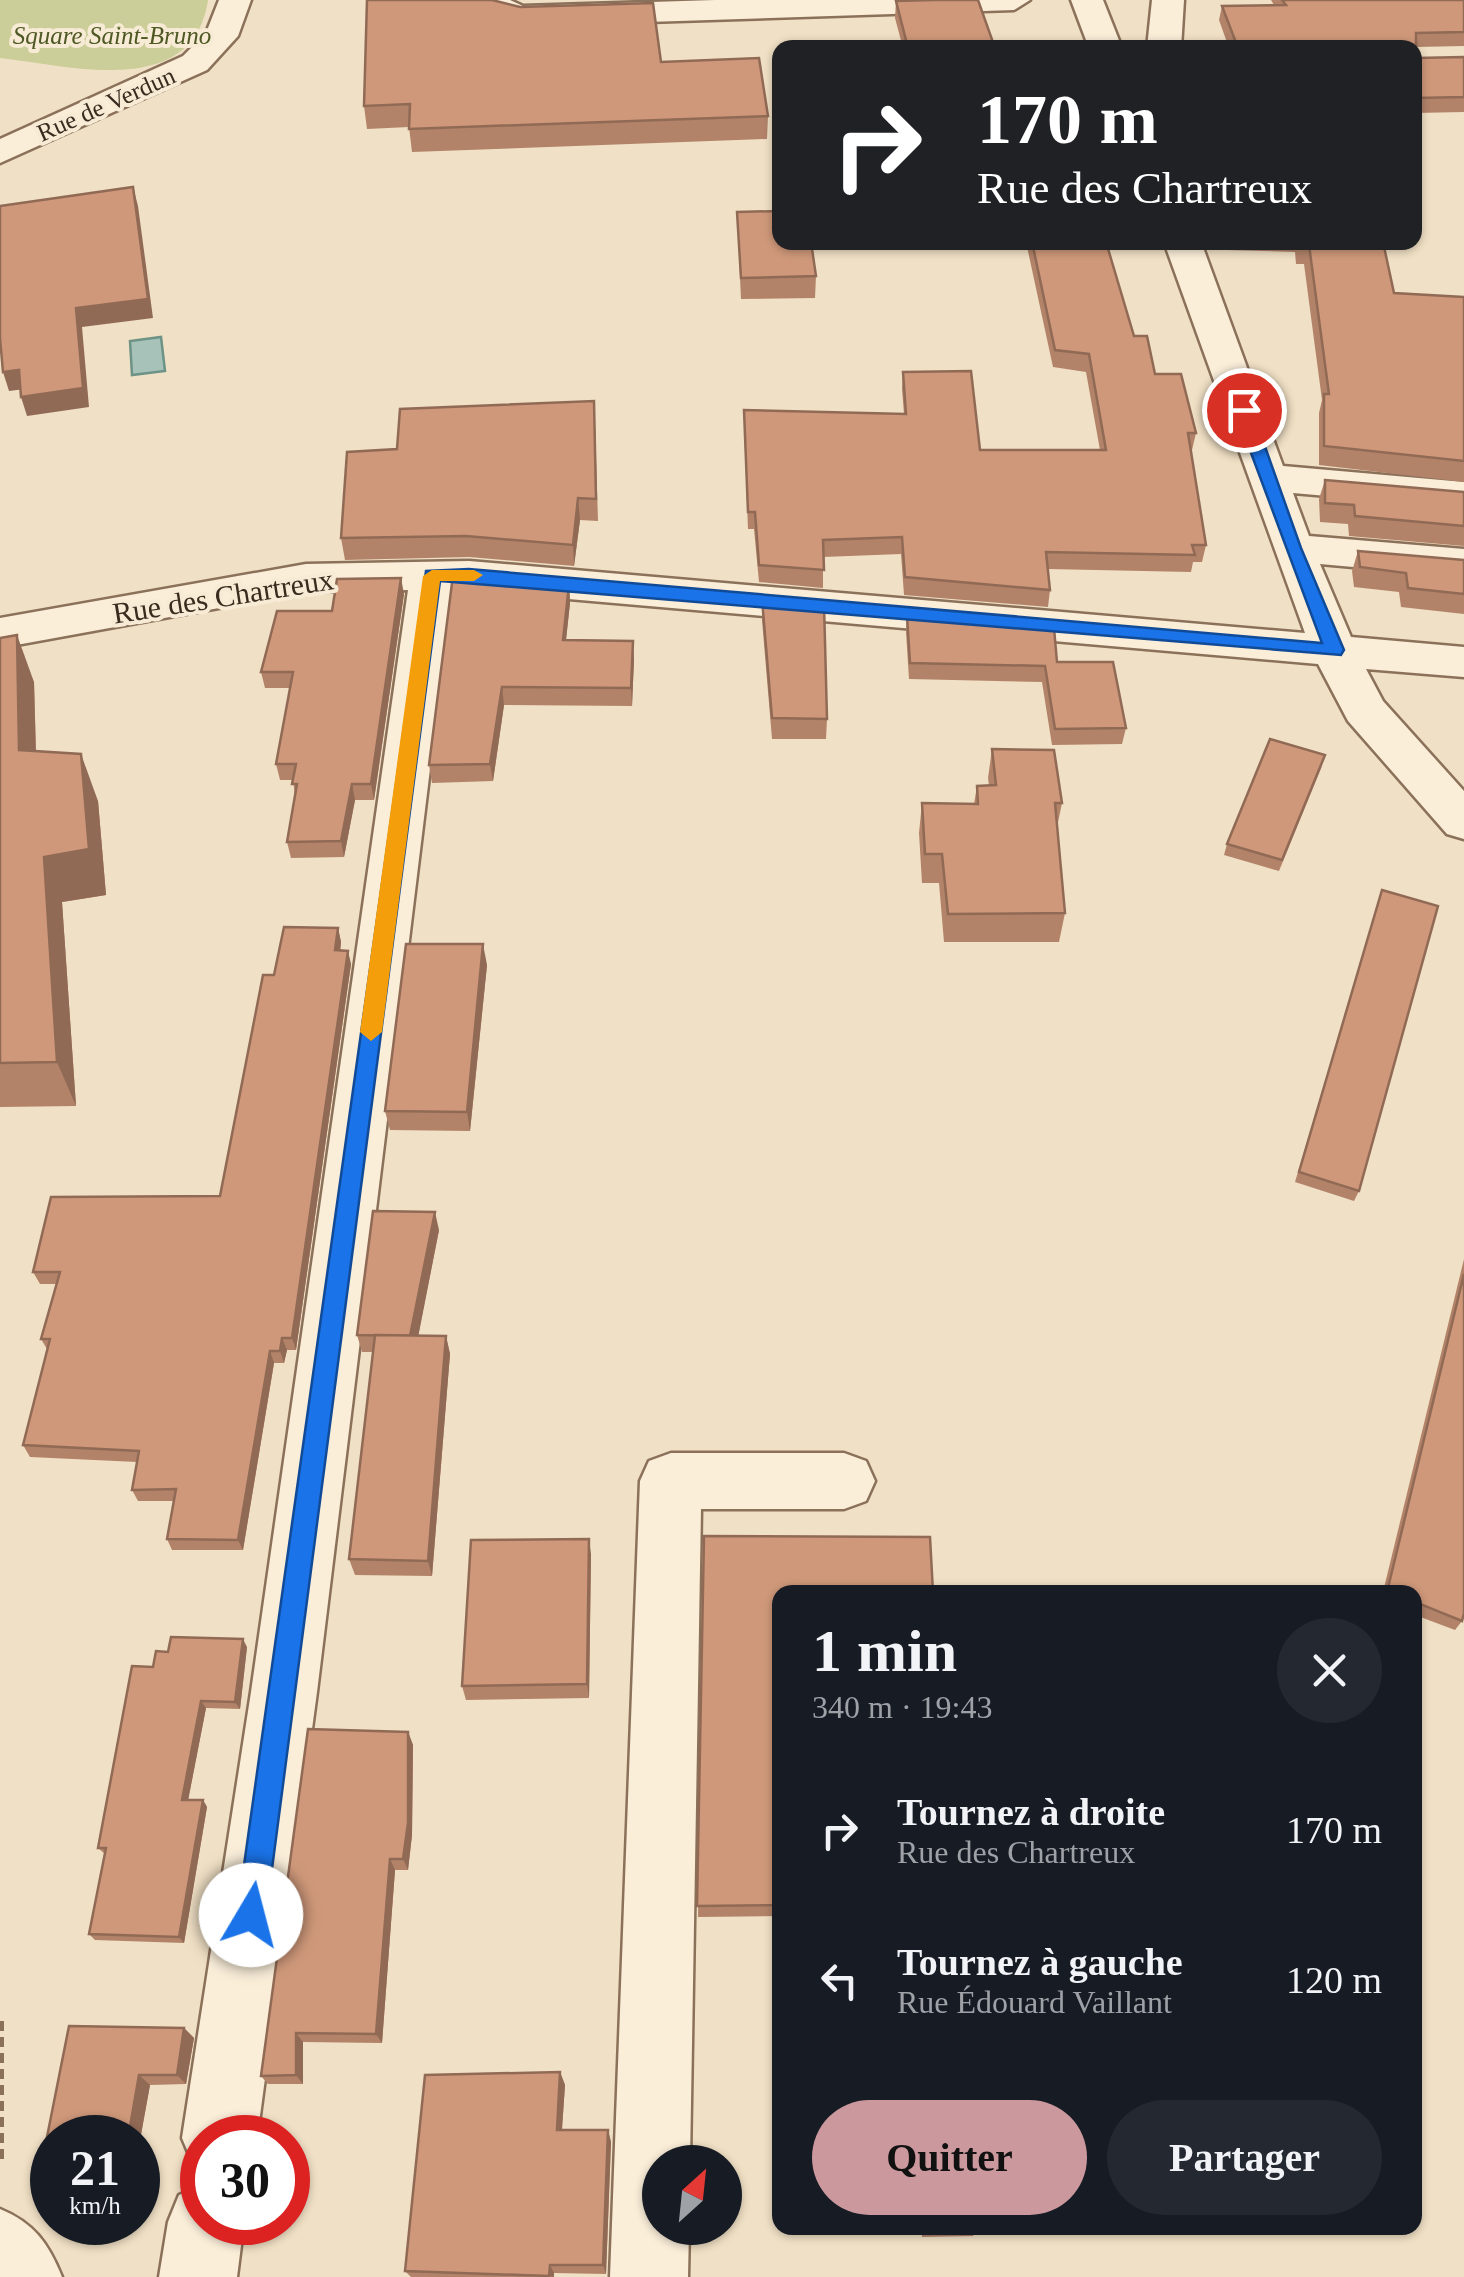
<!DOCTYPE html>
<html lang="fr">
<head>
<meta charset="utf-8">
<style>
  :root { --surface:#171b24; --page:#242831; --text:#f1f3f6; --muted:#9ea1a6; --accent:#cb989d }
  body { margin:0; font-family:"Times New Roman",serif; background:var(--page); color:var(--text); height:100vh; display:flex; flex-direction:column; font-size:38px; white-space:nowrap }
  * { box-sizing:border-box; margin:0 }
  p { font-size:32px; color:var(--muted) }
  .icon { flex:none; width:55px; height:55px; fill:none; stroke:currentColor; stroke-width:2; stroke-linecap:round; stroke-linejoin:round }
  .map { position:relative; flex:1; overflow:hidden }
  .panel { position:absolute; left:772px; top:1585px; width:650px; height:650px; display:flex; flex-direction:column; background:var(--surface); border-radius:20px; box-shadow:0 2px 8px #0004 }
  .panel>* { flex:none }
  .guide { position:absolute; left:772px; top:40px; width:650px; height:210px; border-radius:20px; box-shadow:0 2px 8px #0004; background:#202124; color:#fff; overflow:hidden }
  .needle { width:65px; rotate:27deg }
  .controls { position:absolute; left:642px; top:2145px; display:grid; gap:20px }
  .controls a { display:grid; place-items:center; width:100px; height:100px; border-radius:50%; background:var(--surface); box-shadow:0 2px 8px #0004; font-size:50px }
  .speed { position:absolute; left:30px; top:2115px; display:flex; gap:20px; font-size:50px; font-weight:700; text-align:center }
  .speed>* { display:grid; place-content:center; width:130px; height:130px; border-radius:50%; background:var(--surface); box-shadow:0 2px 8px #0004; line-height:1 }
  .speed small { font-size:25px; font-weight:400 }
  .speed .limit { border:15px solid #d22; background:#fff; color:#111 }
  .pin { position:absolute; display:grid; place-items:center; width:85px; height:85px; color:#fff; margin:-42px; border:5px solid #fff; border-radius:50%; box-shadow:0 2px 10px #0007 }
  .me { position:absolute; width:110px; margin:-55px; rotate:8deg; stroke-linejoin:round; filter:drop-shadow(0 0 8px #0008) }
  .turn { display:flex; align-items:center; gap:35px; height:210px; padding:0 40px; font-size:45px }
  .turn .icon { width:130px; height:130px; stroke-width:2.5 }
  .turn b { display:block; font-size:70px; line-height:85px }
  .round { display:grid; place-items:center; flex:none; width:105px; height:105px; border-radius:52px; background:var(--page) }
  .head { display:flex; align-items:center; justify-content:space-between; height:170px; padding:0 40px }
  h1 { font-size:60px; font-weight:700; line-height:75px }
  .action { display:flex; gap:20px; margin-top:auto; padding:20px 40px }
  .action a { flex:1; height:115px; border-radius:60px; background:var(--accent); color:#111; font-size:40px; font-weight:700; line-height:115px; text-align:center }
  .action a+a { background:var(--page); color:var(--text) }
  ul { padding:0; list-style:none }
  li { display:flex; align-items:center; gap:30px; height:150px; padding:0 40px }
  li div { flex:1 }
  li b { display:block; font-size:38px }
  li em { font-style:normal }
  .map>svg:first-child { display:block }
  .green { fill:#cbce98 }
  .water { fill:#a7c3b9; stroke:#6d9286; stroke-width:2.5 }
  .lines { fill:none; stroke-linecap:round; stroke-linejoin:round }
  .minor-casing { stroke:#8b715a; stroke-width:5 }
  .path { stroke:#8b715a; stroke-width:8; stroke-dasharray:10 6; stroke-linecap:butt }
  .minor { fill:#faeed9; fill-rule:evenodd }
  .wall { fill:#b28369 }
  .shaded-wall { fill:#916a55 }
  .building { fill:#cf987a; stroke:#916a55; stroke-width:2.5 }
  .route { fill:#1a73e8; stroke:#114b97; stroke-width:2.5 }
  .slow { fill:#f59e0b }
  .labels { text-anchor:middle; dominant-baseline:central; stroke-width:8; stroke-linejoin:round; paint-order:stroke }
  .far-park-label { font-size:25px; font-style:italic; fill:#4e5824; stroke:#f7ebd5 }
  .far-street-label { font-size:25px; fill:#3b2b1f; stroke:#f7ebd5 }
  .street-label { font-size:30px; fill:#3b2b1f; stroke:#f7ebd5 }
</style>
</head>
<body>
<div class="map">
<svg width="1464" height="2277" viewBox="0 0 1464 2277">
  <rect width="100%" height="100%" fill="#f0e0c5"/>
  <path class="green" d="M0 0H208C193 100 71 66 0 58Z"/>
  <polygon class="water" points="161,337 165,371 132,375 130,341"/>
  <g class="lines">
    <g class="minor-casing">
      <g id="minor">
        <polygon points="219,0 251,0 238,36 207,70 0,163 0,139 183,56 206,33"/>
        <polygon points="476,0 510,0 523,6 715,0 1030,0 1014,10 523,26 492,19"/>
        <polygon points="1071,0 1103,0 1122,48 1089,48"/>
        <polygon points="1152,0 1184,0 1181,48 1147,48"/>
        <polygon points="1164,242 1201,242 1283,466 1464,482 1464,508 1293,493 1309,536 1464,549 1464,577 1320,564 1351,637 1464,647 1464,677 1366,669 1383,701 1464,791 1464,839 1447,834 1348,721 1318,664 452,589 317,1692 257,2138 202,2138 202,2169 193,2164 182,2138 251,1692 408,590 306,592 0,648 0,618 306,564 469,561 1305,633"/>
        <polygon points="671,1453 844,1453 866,1461 875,1481 866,1501 844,1509 701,1509 690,2162 660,2162 660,2228 689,2228 688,2277 610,2277 640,1481 649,1461"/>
        <polygon points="202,2185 202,2222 244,2222 237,2277 159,2277 168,2222 179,2195"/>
        <path d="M0 2209C34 2223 48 2243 62 2277H0Z"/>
      </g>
    </g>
    <polyline class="path" points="0,2021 0,2159"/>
    <use href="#minor" class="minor"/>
  </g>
  <g class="wall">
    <polygon points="1271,0 1464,0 1464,46 1416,47 1416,58 1464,57 1464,112 1415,113 1415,48 1229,48 1219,20 1222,6 1274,5"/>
    <polygon points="896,1 995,48 903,48 895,18"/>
    <polygon points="661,62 768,116 767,139 412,152 409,127 367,129 364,106"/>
    <polygon points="737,212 816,276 815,298 741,299"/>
    <polygon points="1026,242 1106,242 1134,336 1155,374 1196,433 1192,450 1191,450 1206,545 1202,562 1193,562 1191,572 1048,569 1050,590 1048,607 904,595 901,554 823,557 823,588 759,582 754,529 748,529 744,427 904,414 902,389 903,372 980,450 1100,450 1086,372 1053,367"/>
    <polygon points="1226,242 1383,242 1394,293 1464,297 1464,482 1319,465 1319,413 1322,400 1304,264 1296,264 1295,252 1227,250"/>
    <polygon points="595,422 598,521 580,520 574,566 469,557 345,560 341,538 397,449"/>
    <polygon points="1325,480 1464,492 1464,546 1349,536 1348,524 1320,522 1319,499"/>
    <polygon points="1358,551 1464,560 1464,614 1401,607 1399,592 1354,587 1352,571"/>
    <polygon points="569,585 570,603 566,640 634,659 632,706 504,705 493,781 432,783 429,765"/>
    <polygon points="404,594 374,800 355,800 344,857 291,858 287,842 295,796 293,780 280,780 276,764 290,688 265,688 261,672 332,611"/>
    <polygon points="762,599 827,719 826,739 772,739 762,620"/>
    <polygon points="907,616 1057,662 1126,728 1122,744 1052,745 1042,682 909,679 906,632"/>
    <polygon points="0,638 34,682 36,751 98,801 106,895 62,902 76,1106 0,1107"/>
    <polygon points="992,749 1062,803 1057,827 1065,913 1059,942 944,942 939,883 922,883 919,833 922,803 974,804 977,786 989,786 988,778"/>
    <polygon points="1322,766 1279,871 1224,855 1227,844"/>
    <polygon points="1382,890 1359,1191 1354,1201 1295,1182"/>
    <polygon points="338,928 341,942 340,950 351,964 296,1350 287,1350 284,1363 274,1363 243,1550 172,1550 167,1539 174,1501 138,1501 132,1490 137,1462 30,1457 23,1445 47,1349 41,1339 57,1284 40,1284 33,1272 220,1196 274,975"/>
    <polygon points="487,965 470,1131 390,1130 385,1111"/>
    <polygon points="439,1230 418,1336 446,1336 450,1354 432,1576 355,1575 349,1559 373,1352 362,1352 357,1335"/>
    <polygon points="1464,1259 1464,1613 1462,1621 1455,1630 1415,1615 1415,1592 1383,1592"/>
    <polygon points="704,1536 780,1592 780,1916 698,1917"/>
    <polygon points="591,1554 589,1698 466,1700 462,1686"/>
    <polygon points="247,1647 240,1709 206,1708 188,1800 203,1800 207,1807 184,1943 95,1940 89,1934 105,1854 98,1848 168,1652"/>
    <polygon points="408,1732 413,1745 412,1835 408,1870 395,1870 382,2043 303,2042 303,2084 268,2084 261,2076"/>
    <polygon points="184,2028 194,2038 186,2084 150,2085 138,2151 138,2138 52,2138 52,2146 46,2142"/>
    <polygon points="560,2072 565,2085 562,2130 608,2130 611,2142 606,2274 554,2273 554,2277 411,2277 405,2271"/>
    <polygon points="921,2228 978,2228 978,2229 973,2236 922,2237"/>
  </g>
  <g class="shaded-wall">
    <polygon points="133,187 138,206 153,318 82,327 89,407 27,416 21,397 76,308"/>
    <polygon points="19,370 25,389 9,391 3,372"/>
    <polygon points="578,498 580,520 574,566 573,545"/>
    <polygon points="401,578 404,594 374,800 371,784"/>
    <polygon points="569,585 570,603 564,658 563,640"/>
    <polygon points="17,635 34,682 37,797 19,750"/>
    <polygon points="633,641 634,659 632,706 631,688"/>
    <polygon points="502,687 504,705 493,781 490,764"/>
    <polygon points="81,754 98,801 106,895 62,902 76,1106 57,1062 44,857"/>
    <polygon points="352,784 355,800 344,857 341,841"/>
    <polygon points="338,928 341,942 339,964 335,950"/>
    <polygon points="483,944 487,965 470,1131 467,1112"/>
    <polygon points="348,951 351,964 296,1350 292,1338"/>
    <polygon points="435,1212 439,1230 415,1353 410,1336"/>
    <polygon points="446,1336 450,1354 432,1576 428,1561"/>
    <polygon points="282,1338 287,1350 284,1363 280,1351"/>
    <polygon points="270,1351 274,1363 243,1550 238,1540"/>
    <polygon points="589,1539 591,1554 589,1698 587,1684"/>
    <polygon points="243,1639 247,1647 240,1709 235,1702"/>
    <polygon points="201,1701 206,1708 187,1806 182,1800"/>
    <polygon points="408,1732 413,1745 412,1835 408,1870 403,1859"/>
    <polygon points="203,1800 207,1807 184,1943 179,1937"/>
    <polygon points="390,1859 395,1870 382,2043 376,2034"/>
    <polygon points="184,2028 194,2038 186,2084 177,2075"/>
    <polygon points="296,2033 303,2042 303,2084 296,2075"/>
    <polygon points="560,2072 565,2085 561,2142 557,2130"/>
    <polygon points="139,2075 150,2085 138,2151 138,2138 128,2138"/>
    <polygon points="608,2130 611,2142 606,2274 603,2265"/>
    <polygon points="550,2265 554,2273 554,2277 549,2276"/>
  </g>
  <g class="building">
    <polygon points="367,0 492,0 520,7 653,3 661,62 759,58 768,116 409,129 410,104 364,106"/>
    <polygon points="934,0 978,0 995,48 908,48 896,1"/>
    <polygon points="1282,0 1464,0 1464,32 1416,33 1416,58 1464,57 1464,97 1415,98 1415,48 1238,48 1222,6 1286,5"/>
    <polygon points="133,187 148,299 76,308 83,388 21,397 19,370 3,372 0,338 0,206"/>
    <polygon points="780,211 780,242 811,242 816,276 741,278 737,212"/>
    <polygon points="1032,242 1106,242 1134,336 1147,336 1155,374 1181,374 1196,433 1188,433 1206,545 1192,545 1195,555 1046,552 1050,590 905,577 902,537 823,540 824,570 759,565 755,512 748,512 744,410 906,414 903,372 971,371 980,450 1106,450 1089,354 1055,350"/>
    <polygon points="1301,242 1383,242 1394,293 1464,297 1464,461 1324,446 1324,394 1329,394 1309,245 1301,244"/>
    <polygon points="594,401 596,499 578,498 573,545 466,536 341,538 347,452 397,449 400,409"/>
    <polygon points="1325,480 1464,492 1464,526 1355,516 1354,505 1325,503"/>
    <polygon points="1358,551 1464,560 1464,594 1408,588 1406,573 1360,567"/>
    <polygon points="453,575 569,585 563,640 633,641 631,688 502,687 490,764 429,765"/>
    <polygon points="401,578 371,784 352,784 341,841 287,842 297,784 292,784 296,764 276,764 293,672 261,672 277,611 332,611 337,579"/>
    <polygon points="762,599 824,604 827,719 772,718"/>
    <polygon points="907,616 1054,628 1057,662 1113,662 1126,728 1055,729 1045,666 910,663"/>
    <polygon points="17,635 19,750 81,754 89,849 44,857 57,1062 0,1063 0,638"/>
    <polygon points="1270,739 1325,755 1282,860 1227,844"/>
    <polygon points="992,749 1054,750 1062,803 1055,803 1065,913 948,914 942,854 925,854 922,803 978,804 977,786 996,785"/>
    <polygon points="1382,890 1438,906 1359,1191 1299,1172"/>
    <polygon points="284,927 338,928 335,950 348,951 292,1338 282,1338 280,1351 270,1351 238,1540 167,1539 176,1489 132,1490 139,1451 23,1445 50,1339 41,1339 60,1272 33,1272 51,1197 220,1196 263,975 274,975"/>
    <polygon points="406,944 483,944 467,1112 385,1111"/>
    <polygon points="373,1211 435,1212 410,1336 357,1335"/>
    <polygon points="1464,1274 1464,1613 1462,1621 1415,1602 1415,1592 1387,1592"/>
    <polygon points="375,1335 446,1336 428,1561 349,1559"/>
    <polygon points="704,1536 930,1537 933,1592 780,1592 780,1905 697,1906"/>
    <polygon points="589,1539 587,1684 462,1686 471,1540"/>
    <polygon points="171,1637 243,1639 235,1702 201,1701 182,1800 203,1800 179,1937 89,1934 106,1848 98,1848 132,1666 153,1667 156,1651 168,1652"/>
    <polygon points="308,1729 408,1732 408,1823 403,1859 390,1859 376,2034 296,2033 296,2075 261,2076"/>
    <polygon points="69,2026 184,2028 177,2075 139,2075 128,2138 52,2138 52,2142 46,2142"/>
    <polygon points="560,2072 557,2130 608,2130 603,2265 550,2265 549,2276 405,2271 425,2075"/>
    <polygon points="925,2228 978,2228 978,2229 925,2231"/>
  </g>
  <polygon class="route" points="1244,405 1252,410 1301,548 1344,650 1341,655 440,581 266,1915 262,1925 251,1930 241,1925 237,1915 426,571 469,569 1322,643 1235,410"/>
  <polygon class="slow" points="432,570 474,570 483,575 474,581 440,581 382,1032 371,1041 360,1032 423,576"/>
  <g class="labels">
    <g class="far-park-label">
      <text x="112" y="35">Square Saint-Bruno</text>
    </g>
    <g class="far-street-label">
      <text transform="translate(106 104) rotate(-24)">Rue de Verdun</text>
    </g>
    <g class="street-label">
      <text transform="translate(223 596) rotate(-9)">Rue des Chartreux</text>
    </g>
  </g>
</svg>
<div class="controls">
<a><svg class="needle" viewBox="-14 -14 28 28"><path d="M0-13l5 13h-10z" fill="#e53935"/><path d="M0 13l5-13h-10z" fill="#9ea1a6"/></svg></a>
</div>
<div class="speed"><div>21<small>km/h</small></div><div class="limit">30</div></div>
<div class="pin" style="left:1244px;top:410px;background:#d93025"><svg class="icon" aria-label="arrive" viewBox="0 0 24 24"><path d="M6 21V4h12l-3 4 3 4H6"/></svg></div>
<svg class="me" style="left:251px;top:1915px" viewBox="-20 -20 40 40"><circle r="19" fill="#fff"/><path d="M0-13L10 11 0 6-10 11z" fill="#1a73e8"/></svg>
<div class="guide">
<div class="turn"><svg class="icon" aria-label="right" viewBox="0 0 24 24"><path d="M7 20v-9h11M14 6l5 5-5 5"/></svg><div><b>170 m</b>Rue des Chartreux</div></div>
</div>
<section class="panel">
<div class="head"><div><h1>1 min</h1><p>340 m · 19:43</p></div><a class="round"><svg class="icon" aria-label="close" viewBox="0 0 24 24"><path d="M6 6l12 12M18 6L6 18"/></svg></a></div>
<ul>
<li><svg class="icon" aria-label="right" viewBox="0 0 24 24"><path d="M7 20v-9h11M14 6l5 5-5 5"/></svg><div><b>Tournez à droite</b><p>Rue des Chartreux</p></div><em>170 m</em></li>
<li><svg class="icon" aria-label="left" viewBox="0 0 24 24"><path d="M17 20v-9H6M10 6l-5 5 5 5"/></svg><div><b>Tournez à gauche</b><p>Rue Édouard Vaillant</p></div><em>120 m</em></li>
</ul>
<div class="action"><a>Quitter</a><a>Partager</a></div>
</section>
</div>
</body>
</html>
